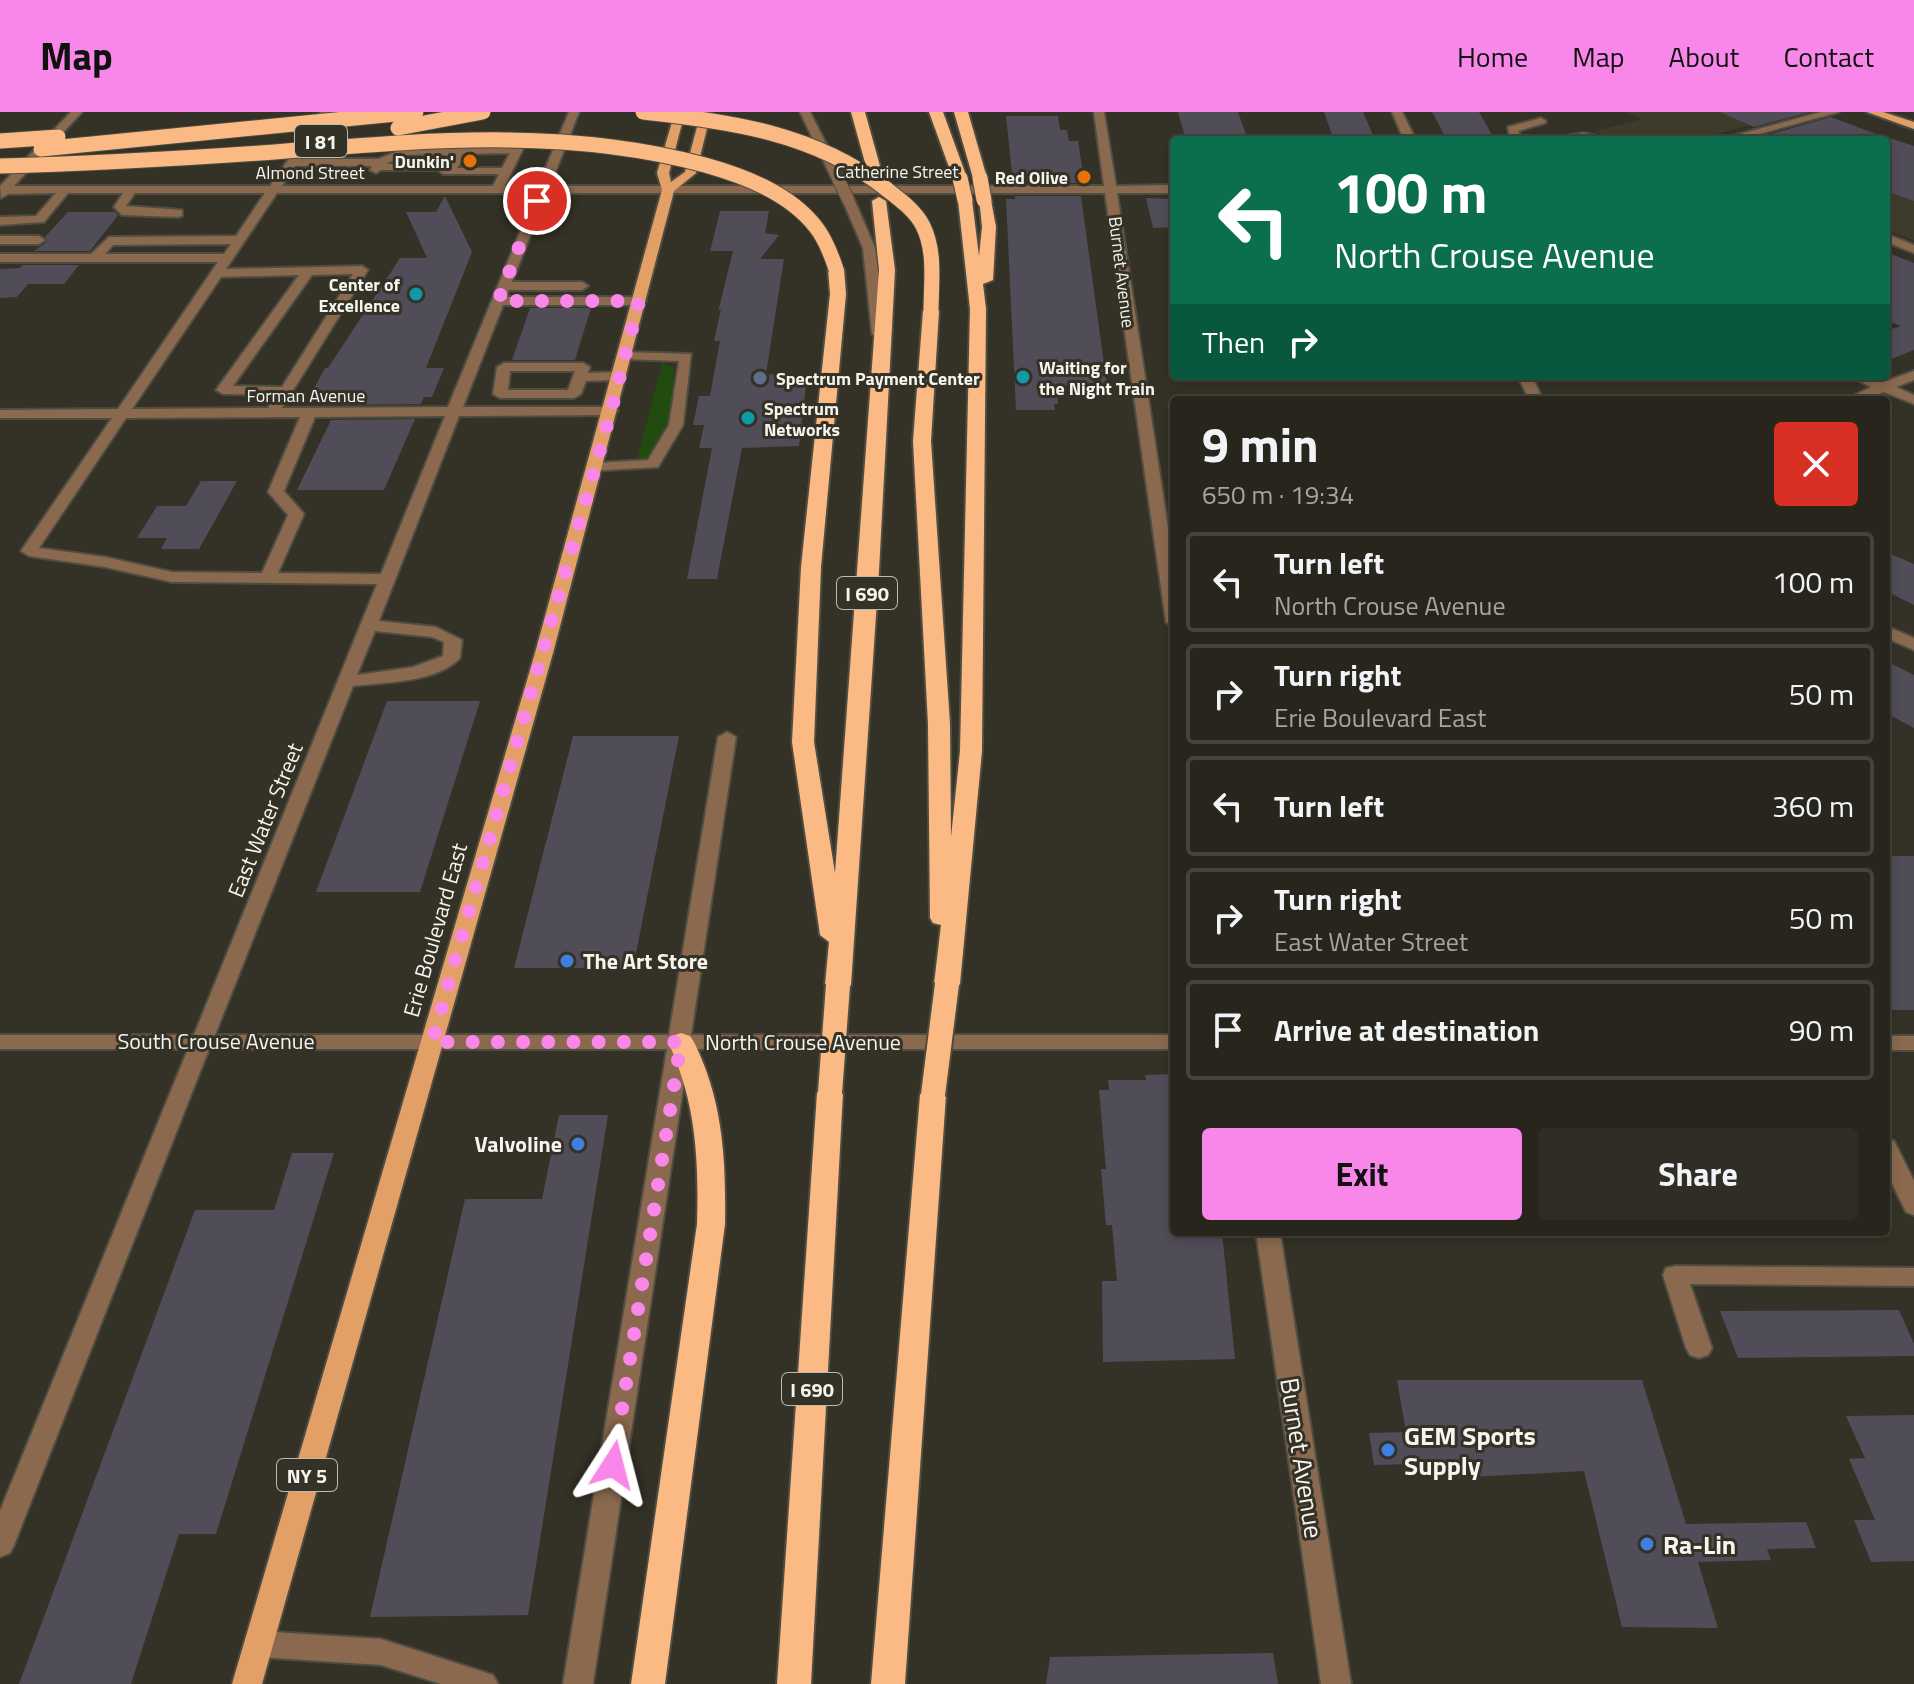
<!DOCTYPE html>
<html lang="en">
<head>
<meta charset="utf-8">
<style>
  :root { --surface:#27251c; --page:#2f2d25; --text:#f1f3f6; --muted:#a4a5a3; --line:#43423b; --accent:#f987e9 }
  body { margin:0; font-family:"Titillium Web",sans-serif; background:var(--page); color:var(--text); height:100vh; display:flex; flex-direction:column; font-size:30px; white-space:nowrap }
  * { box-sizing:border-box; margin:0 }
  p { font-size:26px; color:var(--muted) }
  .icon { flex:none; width:44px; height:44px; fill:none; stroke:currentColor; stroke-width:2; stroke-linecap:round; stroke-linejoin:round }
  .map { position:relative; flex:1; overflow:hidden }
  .sheet { position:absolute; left:1170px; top:284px; width:720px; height:840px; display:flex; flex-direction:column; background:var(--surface); border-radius:8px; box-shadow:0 4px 12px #0003,0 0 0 2px var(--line) }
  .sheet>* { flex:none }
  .hud { position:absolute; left:1170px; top:24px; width:720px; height:244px; border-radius:8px; box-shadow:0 4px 12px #0003,0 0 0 2px var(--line); background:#0b6e4f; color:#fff; overflow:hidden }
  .pin { position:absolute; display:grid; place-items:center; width:68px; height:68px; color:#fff; margin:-34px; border:4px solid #fff; border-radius:50%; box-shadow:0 2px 8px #0007 }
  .me { position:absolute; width:88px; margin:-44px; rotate:9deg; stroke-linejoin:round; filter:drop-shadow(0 0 6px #0008) }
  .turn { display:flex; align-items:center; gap:28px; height:168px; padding:0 32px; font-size:36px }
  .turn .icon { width:104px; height:104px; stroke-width:2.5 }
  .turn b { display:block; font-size:56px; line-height:68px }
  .then { display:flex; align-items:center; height:76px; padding:0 32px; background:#0003; gap:16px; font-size:30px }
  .round { display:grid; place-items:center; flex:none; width:84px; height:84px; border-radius:8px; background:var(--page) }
  .overview { display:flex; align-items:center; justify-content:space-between; height:136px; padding:0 32px }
  h1 { font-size:48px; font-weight:700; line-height:60px }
  .button { display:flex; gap:16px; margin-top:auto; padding:16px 32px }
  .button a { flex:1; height:92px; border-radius:8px; background:var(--accent); color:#111; font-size:32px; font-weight:700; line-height:92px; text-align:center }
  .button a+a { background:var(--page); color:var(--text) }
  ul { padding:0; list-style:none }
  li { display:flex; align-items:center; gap:24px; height:100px; margin:0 16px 12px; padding:0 16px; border:4px solid var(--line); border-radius:8px }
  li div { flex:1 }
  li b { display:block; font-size:30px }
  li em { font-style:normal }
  header { display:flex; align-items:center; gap:48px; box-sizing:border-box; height:112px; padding:0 40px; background:var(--accent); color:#111 }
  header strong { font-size:38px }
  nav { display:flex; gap:44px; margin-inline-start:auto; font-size:28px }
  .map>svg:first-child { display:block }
  .built { fill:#3f3b2a }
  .green { fill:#224b10 }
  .building { fill:#504d58 }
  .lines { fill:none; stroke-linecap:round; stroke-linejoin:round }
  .minor-casing { stroke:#4f4c42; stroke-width:4 }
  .major-casing { stroke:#4f4c42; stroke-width:4 }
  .highway-casing { stroke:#4f4c42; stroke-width:4 }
  .minor { fill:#8a694e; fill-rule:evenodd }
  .major { fill:#e3a066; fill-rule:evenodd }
  .highway { fill:#fbba84; fill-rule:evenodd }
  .minor-bridge-casing { stroke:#4f4c42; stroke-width:14; stroke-linecap:butt }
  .highway-bridge-far1-casing { stroke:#4f4c42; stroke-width:17; stroke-linecap:butt }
  .highway-bridge-casing { stroke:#4f4c42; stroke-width:28; stroke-linecap:butt }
  .minor-bridge { stroke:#8a694e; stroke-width:12 }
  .highway-bridge-far1 { stroke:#fbba84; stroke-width:15 }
  .highway-bridge { stroke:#fbba84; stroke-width:24 }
  .route { stroke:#f987e9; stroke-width:14; stroke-dasharray:0 25.2 }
  .food-dot { fill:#e8710a; stroke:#343126; stroke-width:3 }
  .culture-dot { fill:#0f9aa8; stroke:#343126; stroke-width:3 }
  .service-dot { fill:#5c6f8a; stroke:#343126; stroke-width:3 }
  .shop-dot { fill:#3f7fe0; stroke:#343126; stroke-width:3 }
  .labels { text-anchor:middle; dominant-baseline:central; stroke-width:6; stroke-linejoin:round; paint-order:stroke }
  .far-poi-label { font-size:18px; font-weight:bold; fill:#f5f4ed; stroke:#343126; text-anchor:end }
  .far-street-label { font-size:18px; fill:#f5f4ed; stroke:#343126 }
  .shield { fill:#343126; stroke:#bbbab1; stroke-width:2 }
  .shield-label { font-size:20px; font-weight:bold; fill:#f5f4ed }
  .street-label { font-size:22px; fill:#f5f4ed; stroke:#343126 }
  .poi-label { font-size:22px; font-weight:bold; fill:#f5f4ed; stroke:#343126; text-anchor:start }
  .near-poi-label { font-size:26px; font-weight:bold; fill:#f5f4ed; stroke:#343126; text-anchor:start }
  .near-street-label { font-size:26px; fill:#f5f4ed; stroke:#343126 }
</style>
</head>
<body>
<header>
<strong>Map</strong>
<nav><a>Home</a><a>Map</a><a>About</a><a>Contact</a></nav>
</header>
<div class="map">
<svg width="1914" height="1572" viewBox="0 0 1914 1572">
  <rect width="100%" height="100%" fill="#343126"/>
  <g class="built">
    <polygon points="1626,0 1802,0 1692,28 1616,28 1594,19 1643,7"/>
    <polygon points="1914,44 1914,128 1886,118 1886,53"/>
  </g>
  <path class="green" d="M662 251 674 255C674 280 671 348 637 348Z"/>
  <g class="building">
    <polygon points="1178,0 1238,0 1248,28 1186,28"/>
    <polygon points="1324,0 1363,0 1375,28 1334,28"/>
    <polygon points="1432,0 1479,0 1495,28 1447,28"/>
    <polygon points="1720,0 1810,0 1754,15"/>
    <polygon points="1006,4 1058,4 1060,18 1067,18 1069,29 1078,29 1084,67 1079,67 1079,71 1013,71"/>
    <polygon points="1831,5 1884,25 1884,28 1787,28 1771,22"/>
    <polygon points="1886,25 1914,34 1914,89 1886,79"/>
    <polygon points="445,84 472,140 426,256 444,256 432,285 424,285 421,292 339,293 342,285 309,286 325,256 328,256 400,146 427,146 406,100 436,100"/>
    <polygon points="1015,84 1081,84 1107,274 1057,273 1058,292 1054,292 1055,298 1016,298 1006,87 1015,87"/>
    <polygon points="1146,86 1174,87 1174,115 1153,116"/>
    <polygon points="720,99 769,99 765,121 779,123 760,147 784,147 766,262 807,264 799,334 742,336 717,467 687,467 712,336 699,336 704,313 693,313 699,284 710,284 720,229 714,229 721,196 718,200 733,139 710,139"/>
    <polygon points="68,100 115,100 118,103 90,139 34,139 47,130 45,125"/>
    <polygon points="1886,140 1914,151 1914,238 1886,249 1886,219 1901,214 1886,208"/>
    <polygon points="22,153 79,153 64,172 28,172 17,185 0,186 0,157 20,156"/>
    <polygon points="530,196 591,196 575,248 512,248"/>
    <polygon points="415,307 384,378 297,378 331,308"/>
    <polygon points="201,369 237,369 199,437 161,437 167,426 137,426 157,394 186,394"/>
    <polygon points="1886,440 1914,452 1914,493 1886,479"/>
    <polygon points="1886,549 1914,563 1914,616 1886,601"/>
    <polygon points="387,589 480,589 420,780 316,780"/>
    <polygon points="573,624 679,624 633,856 514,856"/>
    <rect x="1886" y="744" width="28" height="154"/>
    <polygon points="1174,962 1174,1120 1222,1120 1235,1247 1103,1250 1102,1169 1117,1169 1112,1113 1106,1113 1101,1057 1106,1057 1099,978 1109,978 1108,968 1146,968 1145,963"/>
    <polygon points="559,1003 608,1003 528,1503 370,1505 465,1087 542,1087"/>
    <polygon points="292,1041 334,1041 216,1422 179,1422 131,1572 19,1572 195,1098 274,1098"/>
    <polygon points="1899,1198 1914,1232 1914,1244 1738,1246 1720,1199"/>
    <polygon points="1397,1268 1642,1268 1686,1412 1806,1410 1816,1436 1767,1437 1771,1448 1698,1450 1718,1516 1622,1515 1584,1359 1451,1366 1415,1362 1413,1352 1374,1353 1369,1321 1406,1320"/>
    <polygon points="1914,1303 1914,1449 1871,1450 1854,1408 1875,1408 1849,1347 1865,1346 1846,1304"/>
    <polygon points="1273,1541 1278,1572 1046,1572 1050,1545"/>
  </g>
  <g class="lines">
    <g class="minor-casing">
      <g id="minor">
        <path d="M71 0H82L14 74H270L321 0H331L300 47H378L403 37 521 35 523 37 505 74H538L569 0H579L550 74H1104L1094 0H1104L1116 74 1174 73V81H1117L1174 455V515L1166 510 1105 81H547L512 170H582L588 174 582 178H509L506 185H639L646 189 639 193H503L463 295H611L618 299 611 303 459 304 379 509 436 515 462 528 460 546C436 571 385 570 353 574L215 923H669L718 625 727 620 736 625 691 923H1174V937H689L593 1572H563L667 937H209L14 1433 10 1441 0 1445V1399L188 937H0V923H194L377 472 172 470 105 455 29 444 21 439 112 306H0V298L118 297 218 150H0V142H91L109 125 236 124 265 81H135L126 94 182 98V104L178 105 122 103 114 95 123 81H68L44 110 0 113V105L36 104 56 81 8 82 1 86 0 74ZM510 41 502 56H457L466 42ZM439 42 454 45 446 52H386L405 43ZM295 54H372L370 58 376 61 381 58H438L443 62H499L493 74H282ZM277 81H536L448 295 282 296 368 158 362 154 226 157ZM231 132 224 142H105L113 133ZM353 162 282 275 233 274 312 163ZM299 163 216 278 223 282 276 283 268 296 132 297 221 165ZM445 304 381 462 278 461 304 402 284 379 315 305ZM300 305 268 380 288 403 262 461 172 460 105 445 39 436 126 306ZM375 519 432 525 444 530 443 544 413 555 357 563Z"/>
        <polygon points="800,0 810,0 844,67 842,69 832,67"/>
        <polygon points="1392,0 1402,0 1416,28 1404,28"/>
        <polygon points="1821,0 1839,0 1737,28 1718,28"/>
        <polygon points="1541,6 1546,9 1545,11 1518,19 1522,28 1510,28 1508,15"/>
        <polygon points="1584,21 1615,28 1542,28"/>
        <polygon points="848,83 854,87 875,136 886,222 879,226 872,222 863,136 842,87"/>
        <polygon points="1886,122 1914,133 1914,141 1886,130"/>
        <polygon points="0,124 39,124 45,128 39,132 0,132"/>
        <polygon points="625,240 691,242 683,313 658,355 590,359 590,353 595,351 648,348 669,313 679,249 620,247 620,241"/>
        <path d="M504 251H583L590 255 588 261 619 260 626 264 619 268 586 269 581 282 574 286H500L493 282 497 255ZM510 259H575L568 278H508Z"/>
        <polygon points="1914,259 1914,268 1896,275 1914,283 1914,292 1884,280 1864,288 1845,288 1871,275 1850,264 1869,264 1884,270"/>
        <polygon points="1518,264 1532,264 1543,288 1529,288"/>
        <polygon points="1886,514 1914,526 1914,538 1886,526"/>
        <rect x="1886" y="924" width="28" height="14"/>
        <polygon points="1886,1027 1894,1029 1914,1069 1914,1103 1906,1100 1886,1059"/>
        <polygon points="1256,1120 1280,1120 1351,1572 1321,1572"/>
        <polygon points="1675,1154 1914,1156 1914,1174 1690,1172 1712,1236 1708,1243 1699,1246 1690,1243 1686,1236 1663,1163 1666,1156"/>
        <polygon points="258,1519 381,1527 493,1563 498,1572 441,1572 381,1553 258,1545 248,1541 244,1532 248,1523"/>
      </g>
    </g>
    <g class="major-casing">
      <g id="major">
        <polygon points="675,0 685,0 669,61 671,70 685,60 701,0 711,0 696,61 674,79 553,541 262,1572 232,1572 535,541 662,78 657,61"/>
        <polygon points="1867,0 1883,0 1914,10 1914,17"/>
      </g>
    </g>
    <g class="highway-casing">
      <g id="highway">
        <polygon points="851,0 865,0 883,65 881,68 869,65"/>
        <polygon points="929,0 943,0 967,66 965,69 953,66"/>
        <polygon points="954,0 968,0 987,66 985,69 973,66"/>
        <polygon points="965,84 972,88 979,144 982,115 979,85 984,84 991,88 996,115 993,168 983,172 986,197 982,639 960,872 956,878 947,880 938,878 934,872 941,813 933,811 930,806 928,612 913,329 923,199 931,194 939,199 931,329 950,612 951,725 960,639 970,197 958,88"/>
        <polygon points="879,85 886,89 895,158 879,459 851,873 847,879 838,881 829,879 825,873 829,830 820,823 792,630 801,455 830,182 828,157 836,152 844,157 846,182 821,455 814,630 835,761 879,158 872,89"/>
        <path d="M681 921 690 924 694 930C723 989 726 1047 725 1112L665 1572H631L697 1112C699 1048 696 989 668 930L672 924Z"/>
        <polygon points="830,972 839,974 843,981 811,1572 777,1572 817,981 821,974"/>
        <polygon points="933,974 942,976 946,983 905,1572 871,1572 920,983 924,976"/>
      </g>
    </g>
    <use href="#minor" class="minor"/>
    <use href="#major" class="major"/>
    <use href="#highway" class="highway"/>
    <g class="minor-bridge-casing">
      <polyline id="minor-bridge" points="838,67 848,87"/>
    </g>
    <g class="highway-bridge-far1-casing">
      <g id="highway-bridge-far1">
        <path d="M643 0C728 9 815 21 885 76 898 86 915 98 923 114 936 140 931 172 931 199"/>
        <polyline points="398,16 483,0"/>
        <polyline points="0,29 58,25"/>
        <polyline points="41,37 416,0"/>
        <path d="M0 54C87 52 173 47 260 41 409 30 559 13 705 53 744 64 789 81 815 114 825 126 831 142 836 157"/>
        <polyline points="960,66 965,88"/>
        <polyline points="980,66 984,88"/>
      </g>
    </g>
    <g class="highway-bridge-casing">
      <g id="highway-bridge">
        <polyline points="830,981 838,873"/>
        <polyline points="933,983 947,872"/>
      </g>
    </g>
    <use href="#minor-bridge" class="minor-bridge"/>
    <use href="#highway-bridge-far1" class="highway-bridge-far1"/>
    <use href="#highway-bridge" class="highway-bridge"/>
  </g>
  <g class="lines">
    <polyline class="route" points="537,89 498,189 639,189 611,299 432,930 681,930 613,1353"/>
  </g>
  <g class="food-dot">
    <circle cx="470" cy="49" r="8"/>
    <circle cx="1084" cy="65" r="8"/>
  </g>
  <g class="culture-dot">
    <circle cx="416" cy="182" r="8"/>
    <circle cx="1023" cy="265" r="8"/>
    <circle cx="748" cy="306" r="8"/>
  </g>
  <circle class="service-dot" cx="760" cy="266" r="8"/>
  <g class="shop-dot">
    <circle cx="567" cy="849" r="8"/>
    <circle cx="578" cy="1032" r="8"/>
    <circle cx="1388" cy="1338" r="8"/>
    <circle cx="1647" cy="1432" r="8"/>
  </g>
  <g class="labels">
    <g class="far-poi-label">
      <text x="454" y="49">Dunkin'</text>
      <text x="1068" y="65">Red Olive</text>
      <text x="400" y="172">Center of<tspan x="400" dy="21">Excellence</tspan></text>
      <text x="1039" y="255" text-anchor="start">Waiting for<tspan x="1039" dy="21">the Night Train</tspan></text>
      <text x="776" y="266" text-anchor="start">Spectrum Payment Center</text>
      <text x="764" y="296" text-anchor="start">Spectrum<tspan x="764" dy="21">Networks</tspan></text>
    </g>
    <g class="far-street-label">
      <text x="897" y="59">Catherine Street</text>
      <text x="310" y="60">Almond Street</text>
      <text transform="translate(1122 160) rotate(83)">Burnet Avenue</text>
      <text x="306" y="283">Forman Avenue</text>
    </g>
    <g class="shield">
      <rect x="295" y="13" width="52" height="32" rx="6"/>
      <rect x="837" y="465" width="60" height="32" rx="6"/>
      <rect x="782" y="1261" width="60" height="32" rx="6"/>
      <rect x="277" y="1347" width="60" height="32" rx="6"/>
    </g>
    <g class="shield-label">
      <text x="321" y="29">I 81</text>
      <text x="867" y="481">I 690</text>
      <text x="812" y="1277">I 690</text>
      <text x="307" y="1363">NY 5</text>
    </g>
    <g class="street-label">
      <text transform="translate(265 708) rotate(-68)">East Water Street</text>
      <text transform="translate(435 818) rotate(-74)">Erie Boulevard East</text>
      <text x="216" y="929">South Crouse Avenue</text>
      <text x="803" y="930">North Crouse Avenue</text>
    </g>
    <g class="poi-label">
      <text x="583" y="849">The Art Store</text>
      <text x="562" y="1032" text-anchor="end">Valvoline</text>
    </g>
    <g class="near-poi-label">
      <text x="1404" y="1323">GEM Sports<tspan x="1404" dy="30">Supply</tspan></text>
      <text x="1663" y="1432">Ra-Lin</text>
    </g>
    <g class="near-street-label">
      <text transform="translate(1302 1346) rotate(81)">Burnet Avenue</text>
    </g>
  </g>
</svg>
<div class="pin" style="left:537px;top:89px;background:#d93025"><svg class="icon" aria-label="arrive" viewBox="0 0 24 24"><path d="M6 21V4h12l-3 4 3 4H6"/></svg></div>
<svg class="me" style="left:613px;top:1353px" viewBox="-20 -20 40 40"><path d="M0-17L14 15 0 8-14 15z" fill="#f987e9" stroke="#fff" stroke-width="4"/></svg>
<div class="hud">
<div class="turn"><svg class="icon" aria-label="left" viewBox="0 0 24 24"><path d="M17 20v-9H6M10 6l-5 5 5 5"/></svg><div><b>100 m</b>North Crouse Avenue</div></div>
<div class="then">Then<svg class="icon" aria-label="right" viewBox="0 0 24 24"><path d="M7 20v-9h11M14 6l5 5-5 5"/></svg></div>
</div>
<section class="sheet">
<div class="overview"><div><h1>9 min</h1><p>650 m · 19:34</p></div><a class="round" style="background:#d93025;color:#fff"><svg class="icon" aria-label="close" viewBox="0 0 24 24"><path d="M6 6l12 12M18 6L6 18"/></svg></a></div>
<ul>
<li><svg class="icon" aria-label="left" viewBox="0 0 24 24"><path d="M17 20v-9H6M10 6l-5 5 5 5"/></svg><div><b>Turn left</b><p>North Crouse Avenue</p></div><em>100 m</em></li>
<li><svg class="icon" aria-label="right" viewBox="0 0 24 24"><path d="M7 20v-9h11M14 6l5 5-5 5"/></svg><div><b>Turn right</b><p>Erie Boulevard East</p></div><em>50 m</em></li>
<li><svg class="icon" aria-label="left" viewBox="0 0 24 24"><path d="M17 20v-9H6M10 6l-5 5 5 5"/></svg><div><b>Turn left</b></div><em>360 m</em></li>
<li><svg class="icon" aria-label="right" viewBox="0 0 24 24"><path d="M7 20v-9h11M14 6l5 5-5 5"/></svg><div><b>Turn right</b><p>East Water Street</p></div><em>50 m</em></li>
<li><svg class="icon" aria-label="arrive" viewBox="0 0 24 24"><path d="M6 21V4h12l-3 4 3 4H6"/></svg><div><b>Arrive at destination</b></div><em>90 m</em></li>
</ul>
<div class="button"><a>Exit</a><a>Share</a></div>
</section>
</div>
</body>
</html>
